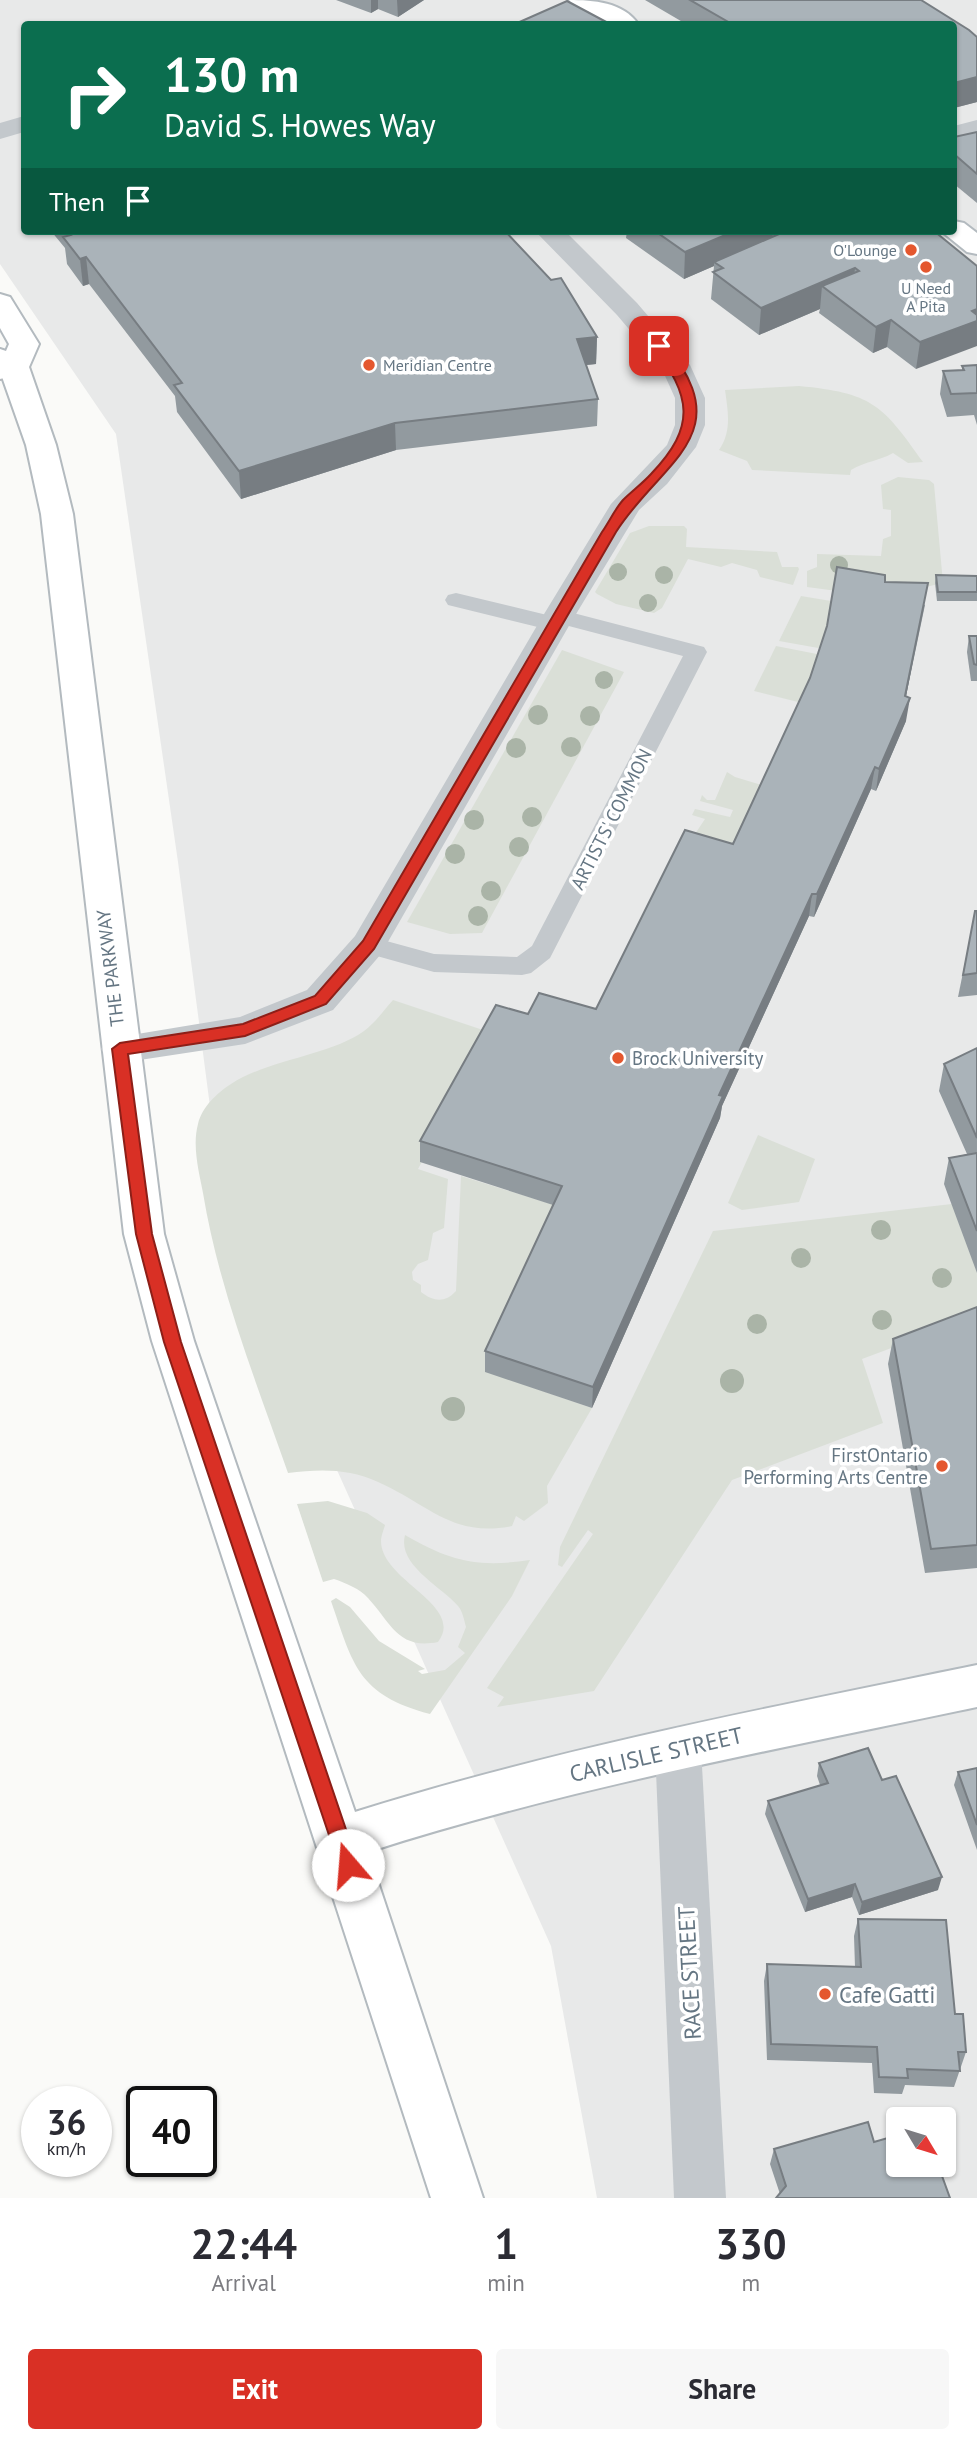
<!DOCTYPE html>
<html lang="en">
<head>
<meta charset="utf-8">
<style>
  :root { --surface:#fff; --page:#f7f7f7; --text:#2b2b33; --muted:#7c7c81; --accent:#d93025 }
  body { margin:0; font-family:"PT Sans",sans-serif; background:var(--page); color:var(--text); height:100vh; display:flex; flex-direction:column; font-size:26px; white-space:nowrap }
  * { box-sizing:border-box; margin:0 }
  p { font-size:23px; color:var(--muted) }
  .icon { flex:none; width:38px; height:38px; fill:none; stroke:currentColor; stroke-width:2; stroke-linecap:round; stroke-linejoin:round }
  .map { position:relative; height:2198px; overflow:hidden }
  .sheet { display:flex; flex-direction:column; background:var(--surface); flex:1 }
  .sheet>* { flex:none }
  .guide { position:absolute; left:21px; top:21px; width:936px; height:214px; border-radius:7px; box-shadow:0 2px 5px #0004; background:#0b6e4f; color:#fff; overflow:hidden }
  .needle { width:46px; rotate:128deg }
  .tools { position:absolute; left:886px; top:2107px; display:grid; gap:14px }
  .tools a { display:grid; place-items:center; width:70px; height:70px; border-radius:7px; background:var(--surface); box-shadow:0 2px 5px #0004; font-size:35px }
  .speed { position:absolute; left:21px; top:2086px; display:flex; gap:14px; font-size:35px; font-weight:700; text-align:center }
  .speed>* { display:grid; place-content:center; width:91px; height:91px; border-radius:50%; background:var(--surface); box-shadow:0 2px 5px #0004; line-height:1 }
  .speed small { font-size:18px; font-weight:400 }
  .speed .limit { border:4px solid #111; border-radius:10px; background:#fff; color:#111 }
  .pin { position:absolute; display:grid; place-items:center; width:60px; height:60px; color:#fff; margin:-30px; border-radius:14px; box-shadow:0 4px 10px #0006 }
  .me { position:absolute; width:77px; margin:-38px; rotate:342deg; stroke-linejoin:round; filter:drop-shadow(0 0 5px #0008) }
  .turn { display:flex; align-items:center; gap:24px; height:147px; padding:0 28px; font-size:32px }
  .turn .icon { width:91px; height:91px; stroke-width:2.5 }
  .turn b { display:block; font-size:49px; line-height:60px }
  .then { display:flex; align-items:center; height:66px; padding:0 28px; background:#0003; gap:14px; font-size:26px }
  .eta { display:flex; justify-content:space-evenly; align-items:center; height:119px; text-align:center }
  .eta b { font-size:42px; font-weight:600; line-height:49px }
  .primary-button { display:flex; gap:14px; margin-top:auto; padding:14px 28px }
  .primary-button a { flex:1; height:80px; border-radius:7px; background:var(--accent); color:#fff; font-size:28px; font-weight:600; line-height:80px; text-align:center }
  .primary-button a+a { background:var(--page); color:var(--text) }
  .map>svg:first-child { display:block }
  .built { fill:#e8e9e9; fill-rule:evenodd }
  .green { fill:#dadfd7 }
  .lines { fill:none; stroke-linecap:round; stroke-linejoin:round }
  .secondary-casing { stroke:#b3babf; stroke-width:4 }
  .highway-casing { stroke:#b4b9bd; stroke-width:4 }
  .lane { fill:#c3c8cc; fill-rule:evenodd }
  .street { fill:#c3c8cc; fill-rule:evenodd }
  .secondary { fill:#fff; fill-rule:evenodd }
  .highway { fill:#fff; fill-rule:evenodd }
  .tree { fill:#aab4a7 }
  .wall { fill:#929a9f }
  .shaded-wall { fill:#777d82 }
  .building { fill:#aab3b9; stroke:#777d82; stroke-width:2 }
  .route { fill:#d93025; stroke:#8d1f18; stroke-width:2 }
  .poi-dot { fill:#e4572e; stroke:#fff; stroke-width:2.5 }
  .labels { text-anchor:middle; dominant-baseline:central; stroke-width:7; stroke-linejoin:round; paint-order:stroke }
  .far-poi-label { font-size:16px; fill:#657683; stroke:#fff; text-anchor:end }
  .street-label { font-size:19px; fill:#657683; stroke:#fff }
  .poi-label { font-size:19px; fill:#657683; stroke:#fff; text-anchor:start }
  .near-street-label { font-size:23px; fill:#657683; stroke:#fff }
  .near-poi-label { font-size:23px; fill:#657683; stroke:#fff; text-anchor:start }
</style>
</head>
<body>
<div class="map">
<svg width="977" height="2198" viewBox="0 0 977 2198">
  <rect width="100%" height="100%" fill="#fafaf8"/>
  <path class="built" d="M0 0H977V2198H597L551 1946 225 1221 178 862 116 434 0 264ZM24 24H954V231H24ZM898 2119H943V2165H898Z"/>
  <g class="green">
    <path d="M799 386C872 393 882 404 923 462L908 463 893 453C879 461 866 461 851 470L850 475 752 470 747 461 719 450C732 431 728 412 725 390Z"/>
    <polygon points="898,477 929,480 934,484 943,583 882,597 807,587 807,571 817,567 817,554 881,556 883,539 891,536 891,510 883,509 881,485"/>
    <polygon points="649,526 684,526 687,529 686,547 777,552 782,567 798,567 799,569 793,585 760,577 757,570 732,563 721,567 688,559 662,608 654,613 616,604 597,594 595,592 630,533"/>
    <polygon points="801,596 831,601 824,649 779,641"/>
    <polygon points="776,646 822,655 806,704 754,691"/>
    <polygon points="562,650 624,672 482,933 450,934 407,922"/>
    <polygon points="727,772 735,777 768,787 731,866 683,852 705,819 692,815 695,809 730,817 733,810 700,801 702,795 707,800 715,800"/>
    <path d="M393 1000 492 1033 418 1169 448 1179 444 1228 433 1233 428 1260 418 1264 412 1272 413 1280 421 1285V1292C434 1302 445 1303 456 1291L461 1176 561 1207 485 1371 592 1408 547 1486 548 1503 524 1521 516 1516 512 1526C452 1538 428 1504 378 1482 348 1468 319 1469 288 1473 256 1381 219 1290 203 1193 199 1172 192 1146 198 1124 202 1107 217 1093 231 1084 269 1059 329 1056 364 1031 375 1023 384 1010 393 1000Z"/>
    <polygon points="758,1135 815,1159 799,1202 742,1210 728,1203"/>
    <polygon points="952,1204 977,1272 977,1316 862,1359 883,1423 732,1480 594,1691 497,1707 504,1697 487,1688 593,1534 588,1530 562,1567 558,1565 560,1547 713,1231"/>
    <path d="M328 1501 367 1513 385 1525C384 1529 381 1536 381 1541 381 1581 466 1605 438 1642 398 1650 391 1623 368 1598 360 1589 346 1583 334 1579L323 1582 297 1504Z"/>
    <path d="M405 1535C450 1561 477 1568 530 1560L512 1596 430 1714C358 1695 353 1665 331 1601L336 1598 350 1607 379 1641 425 1669 418 1671 422 1674 445 1670 465 1653 458 1647 466 1627C464 1620 463 1612 458 1606 441 1586 397 1565 405 1535Z"/>
  </g>
  <g class="lines">
    <g class="secondary-casing">
      <g id="secondary">
        <path d="M569 0C593 0 623 2 638 24H607L573 5Z"/>
        <polygon points="954,221 964,223 977,233 977,254 967,252 941,231 954,231"/>
        <path d="M0 294 10 297 39 344 29 367 56 445 73 514 164 1234 194 1341 355 1812C558 1748 768 1708 977 1665V1707C773 1750 567 1788 368 1852L483 2198H431L152 1341 124 1234 41 514 26 445 0 371V349L6 351 9 344 0 328Z"/>
      </g>
    </g>
    <g class="highway-casing">
      <polygon id="highway" points="14,358 24,361 29,367 24,373 0,379 0,361"/>
    </g>
    <polygon class="lane" points="456,593 547,615 550,611 558,609 704,647 707,652 550,958 531,973 522,975 434,972 359,951 356,945 359,939 368,936 434,954 517,957 532,946 683,656 565,625 562,629 554,631 448,605 445,600 448,595"/>
    <g class="street">
      <polygon points="24,116 24,132 0,139 0,123"/>
      <polygon points="977,120 977,136 954,142 954,126"/>
      <polygon points="535,231 565,231 637,303 690,365 705,398 705,425 696,447 667,484 639,510 570,624 381,954 333,1010 245,1044 120,1063 107,1059 101,1049 107,1039 240,1017 307,990 355,936 538,624 611,504 667,445 675,425 675,398 661,367 617,315"/>
      <polygon points="678,1727 694,1733 701,1748 726,2198 674,2198 655,1748 662,1733"/>
    </g>
    <use href="#secondary" class="secondary"/>
    <use href="#highway" class="highway"/>
  </g>
  <g class="tree">
    <circle cx="839" cy="565" r="9"/>
    <circle cx="618" cy="572" r="9"/>
    <circle cx="664" cy="575" r="9"/>
    <circle cx="648" cy="603" r="9"/>
    <circle cx="604" cy="680" r="9"/>
    <circle cx="538" cy="715" r="10"/>
    <circle cx="590" cy="716" r="10"/>
    <circle cx="571" cy="747" r="10"/>
    <circle cx="516" cy="748" r="10"/>
    <circle cx="532" cy="817" r="10"/>
    <circle cx="474" cy="820" r="10"/>
    <circle cx="519" cy="847" r="10"/>
    <circle cx="455" cy="854" r="10"/>
    <circle cx="491" cy="891" r="10"/>
    <circle cx="478" cy="916" r="10"/>
    <circle cx="881" cy="1230" r="10"/>
    <circle cx="801" cy="1258" r="10"/>
    <circle cx="942" cy="1278" r="10"/>
    <circle cx="882" cy="1320" r="10"/>
    <circle cx="757" cy="1324" r="10"/>
    <circle cx="732" cy="1381" r="12"/>
    <circle cx="453" cy="1409" r="12"/>
  </g>
  <g class="wall">
    <polygon points="336,0 424,0 398,17 378,9 371,13"/>
    <polygon points="645,0 921,0 977,37 977,102 954,108 954,24 686,24"/>
    <polygon points="977,132 977,203 954,184 954,137"/>
    <polygon points="51,231 505,231 597,337 596,364 586,365 598,399 597,426 396,450 241,499 177,412 175,396 89,284 83,286 67,264 65,248"/>
    <polygon points="627,231 934,231 977,266 916,369 887,347 873,353 819,313 820,309 759,335 711,299 714,266 684,279 626,238"/>
    <polygon points="977,365 977,425 974,415 947,417 940,394 943,371 962,371 962,366"/>
    <polygon points="936,575 977,576 977,601 937,601 935,583"/>
    <polygon points="885,582 925,605 906,696 906,721 876,791 871,789 814,917 809,916 722,1106 720,1118 592,1408 485,1372 485,1351 553,1205 420,1162 420,1141 528,1014 596,1009 733,844"/>
    <polygon points="969,636 977,636 977,681 971,681 967,652"/>
    <polygon points="977,911 977,995 958,997 971,933"/>
    <polygon points="977,1048 977,1273 944,1184 949,1158 967,1154 939,1091 944,1064"/>
    <polygon points="977,1307 977,1568 925,1573 888,1364 893,1339"/>
    <polygon points="819,1763 882,1780 938,1890 859,1915 852,1897 805,1912 765,1814 768,1801 820,1785 817,1776"/>
    <polygon points="977,1768 977,1850 954,1785 958,1772"/>
    <polygon points="858,1919 955,2014 966,2052 954,2087 905,2085 902,2094 874,2093 872,2063 767,2060 764,1981 767,1964 855,1967 854,1936"/>
    <polygon points="874,2142 780,2194 770,2164 774,2149"/>
  </g>
  <g class="shaded-wall">
    <polygon points="371,0 378,0 378,9 371,13"/>
    <polygon points="397,0 424,0 398,17"/>
    <polygon points="977,77 977,102 954,108 954,83"/>
    <polygon points="735,231 773,231 772,241 714,262 714,266 684,279 685,252"/>
    <polygon points="86,257 89,284 83,286 80,259"/>
    <polygon points="855,268 852,295 822,286 820,309 759,335 761,308"/>
    <polygon points="977,309 977,346 916,369 920,342 972,311"/>
    <polygon points="891,320 887,347 873,353 876,327"/>
    <polygon points="597,337 596,364 576,366 577,339"/>
    <polygon points="395,423 396,450 241,499 239,471"/>
    <polygon points="928,583 902,717 910,698 906,721 876,791 879,769 905,696"/>
    <polygon points="875,767 871,789 814,917 817,894"/>
    <polygon points="812,894 809,916 722,1106 720,1118 592,1408 593,1387 719,1095"/>
    <polygon points="942,1877 938,1890 859,1915 862,1902"/>
    <polygon points="855,1884 852,1897 805,1912 808,1899"/>
  </g>
  <g class="building">
    <polygon points="690,0 921,0 969,30 977,37 977,77 954,83 954,24 732,24"/>
    <polygon points="567,1 610,24 515,24"/>
    <polygon points="977,132 977,174 954,154 954,137"/>
    <polygon points="68,231 505,231 551,280 561,278 597,337 577,339 598,399 395,423 239,471 174,385 182,383 86,257 80,259 63,237 71,235"/>
    <polygon points="655,231 735,231 685,252"/>
    <polygon points="786,231 934,231 977,266 977,309 972,311 977,315 977,321 920,342 891,320 876,327 822,286 859,271 855,268 761,308 713,272 723,268 714,262"/>
    <polygon points="977,365 977,393 951,394 943,371 964,370 962,366"/>
    <polygon points="837,567 885,575 885,582 928,583 905,696 910,698 879,769 875,767 817,894 812,894 719,1095 723,1096 593,1387 485,1351 562,1186 420,1141 496,1005 528,1014 539,993 596,1009 685,830 733,844 810,678 827,626"/>
    <polygon points="936,575 977,576 977,592 938,592"/>
    <polygon points="969,636 977,636 977,665 974,664"/>
    <polygon points="975,911 977,911 977,973 963,975"/>
    <polygon points="977,1048 977,1138 944,1064"/>
    <polygon points="977,1153 977,1231 949,1158"/>
    <polygon points="977,1307 977,1545 931,1549 893,1339"/>
    <polygon points="868,1748 882,1780 896,1776 942,1877 862,1902 855,1884 808,1899 768,1801 828,1783 819,1763"/>
    <polygon points="977,1768 977,1825 958,1772"/>
    <polygon points="858,1919 946,1920 955,2014 963,2014 966,2052 958,2052 960,2071 907,2069 908,2078 879,2077 877,2047 771,2044 767,1964 861,1967"/>
    <polygon points="868,2122 874,2142 898,2135 898,2165 938,2165 950,2198 776,2198 786,2186 774,2149"/>
  </g>
  <path class="route" d="M659 342 664 343C742 435 661 461 616 532L374 949 326 1004 245 1036 128 1054 152 1234 181 1342 358 1865 355 1871 348 1874 341 1871 339 1865 164 1342 136 1234 112 1049 120 1043 243 1024 315 996 363 941 602 532C609 522 615 509 623 500 632 491 643 483 651 474 697 426 691 396 653 346Z"/>
  <g class="poi-dot">
    <circle cx="911" cy="250" r="7"/>
    <circle cx="926" cy="267" r="7"/>
    <circle cx="369" cy="365" r="7"/>
    <circle cx="618" cy="1058" r="7"/>
    <circle cx="942" cy="1466" r="7"/>
    <circle cx="825" cy="1994" r="7"/>
  </g>
  <g class="labels">
    <g class="far-poi-label">
      <text x="897" y="250">O'Lounge</text>
      <text x="926" y="288" text-anchor="middle">U Need<tspan x="926" dy="18">A Pita</tspan></text>
      <text x="383" y="365" text-anchor="start">Meridian Centre</text>
    </g>
    <g class="street-label">
      <text transform="translate(611 819) rotate(-63)">ARTISTS' COMMON</text>
      <text transform="translate(110 968) rotate(-97)">THE PARKWAY</text>
    </g>
    <g class="poi-label">
      <text x="632" y="1058">Brock University</text>
      <text x="928" y="1455" text-anchor="end">FirstOntario<tspan x="928" dy="22">Performing Arts Centre</tspan></text>
    </g>
    <g class="near-street-label">
      <text transform="translate(656 1754) rotate(-13)">CARLISLE STREET</text>
      <text transform="translate(689 1973) rotate(-93)">RACE STREET</text>
    </g>
    <g class="near-poi-label">
      <text x="839" y="1994">Cafe Gatti</text>
    </g>
  </g>
</svg>
<div class="tools">
<a><svg class="needle" viewBox="-14 -14 28 28"><path d="M0-13l5 13h-10z" fill="#e53935"/><path d="M0 13l5-13h-10z" fill="#7c7c81"/></svg></a>
</div>
<div class="speed"><div>36<small>km/h</small></div><div class="limit">40</div></div>
<div class="pin" style="left:659px;top:346px;background:#d93025"><svg class="icon" aria-label="arrive" viewBox="0 0 24 24"><path d="M6 21V4h12l-3 4 3 4H6"/></svg></div>
<svg class="me" style="left:348px;top:1865px" viewBox="-20 -20 40 40"><circle r="19" fill="#fff"/><path d="M0-13L10 11 0 6-10 11z" fill="#d93025"/></svg>
<div class="guide">
<div class="turn"><svg class="icon" aria-label="right" viewBox="0 0 24 24"><path d="M7 20v-9h11M14 6l5 5-5 5"/></svg><div><b>130 m</b>David S. Howes Way</div></div>
<div class="then">Then<svg class="icon" aria-label="arrive" viewBox="0 0 24 24"><path d="M6 21V4h12l-3 4 3 4H6"/></svg></div>
</div>
</div>
<section class="sheet">
<div class="eta">
<div><b>22:44</b><p>Arrival</p></div>
<div><b>1</b><p>min</p></div>
<div><b>330</b><p>m</p></div>
</div>
<div class="primary-button"><a>Exit</a><a>Share</a></div>
</section>
</body>
</html>
